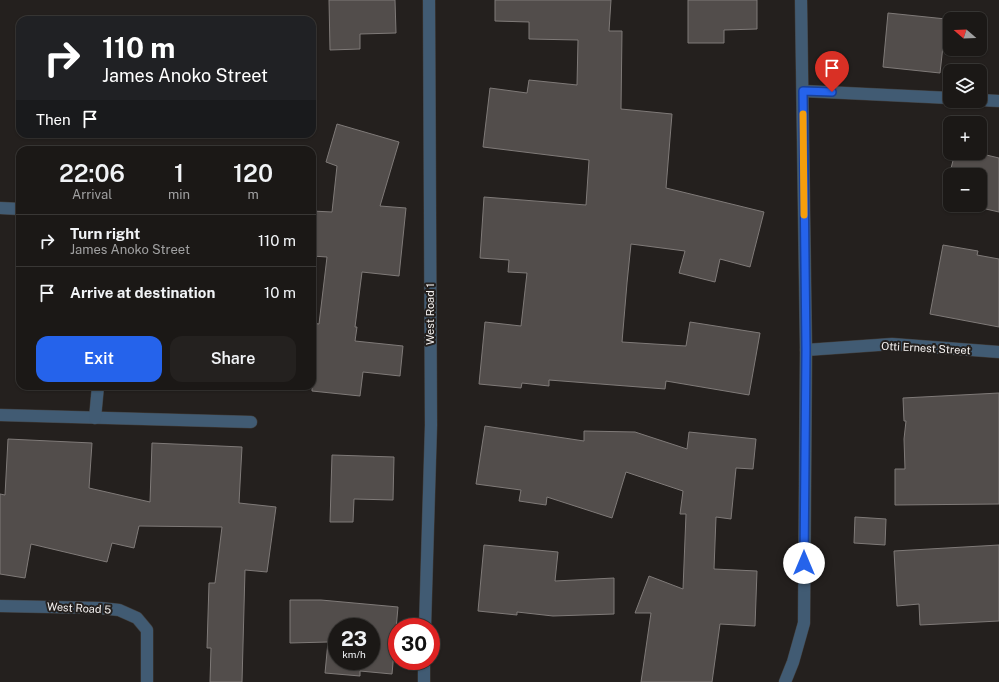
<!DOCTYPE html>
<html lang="en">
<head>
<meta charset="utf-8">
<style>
  :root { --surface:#1b1816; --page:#24211f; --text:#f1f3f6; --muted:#a0a0a1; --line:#393735; --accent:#2563eb }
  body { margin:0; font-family:"Public Sans",sans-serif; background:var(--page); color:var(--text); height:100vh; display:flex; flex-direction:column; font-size:15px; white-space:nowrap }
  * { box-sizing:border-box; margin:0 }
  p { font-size:13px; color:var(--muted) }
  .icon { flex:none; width:22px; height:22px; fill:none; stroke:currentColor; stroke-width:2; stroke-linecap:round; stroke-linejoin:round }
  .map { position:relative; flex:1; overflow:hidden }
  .side { position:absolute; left:16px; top:146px; width:300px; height:244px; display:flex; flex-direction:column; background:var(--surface); border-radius:12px; box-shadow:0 1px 3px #0004,0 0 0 1px var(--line) }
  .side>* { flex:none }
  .hud { position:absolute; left:16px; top:16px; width:300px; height:122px; border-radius:12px; box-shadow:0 1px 3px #0004,0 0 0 1px var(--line); background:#202124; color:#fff; overflow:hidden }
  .needle { width:26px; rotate:289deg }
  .fabs { position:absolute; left:943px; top:12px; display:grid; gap:8px }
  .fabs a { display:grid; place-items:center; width:44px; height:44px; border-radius:8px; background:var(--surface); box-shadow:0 1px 3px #0004,0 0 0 1px var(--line); font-size:20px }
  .speed { position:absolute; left:328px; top:618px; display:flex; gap:8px; font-size:20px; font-weight:700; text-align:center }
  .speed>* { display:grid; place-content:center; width:52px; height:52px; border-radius:50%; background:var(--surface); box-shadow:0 1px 3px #0004,0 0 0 1px var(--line); line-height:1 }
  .speed small { font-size:10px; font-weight:400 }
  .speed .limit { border:6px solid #d22; background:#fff; color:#111 }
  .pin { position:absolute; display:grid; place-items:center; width:34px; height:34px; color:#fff; margin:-41px -17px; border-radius:50% 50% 50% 0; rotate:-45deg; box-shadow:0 0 4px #0007 }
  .pin .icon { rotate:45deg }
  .me { position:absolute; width:44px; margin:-22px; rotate:0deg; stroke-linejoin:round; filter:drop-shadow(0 0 3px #0008) }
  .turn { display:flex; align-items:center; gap:14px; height:84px; padding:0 20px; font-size:18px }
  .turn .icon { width:52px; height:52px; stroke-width:2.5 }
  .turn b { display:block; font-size:28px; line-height:34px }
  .then { display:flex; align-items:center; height:38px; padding:0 20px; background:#0003; gap:8px; font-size:15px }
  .eta { display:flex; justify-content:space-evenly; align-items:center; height:68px; text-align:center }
  .eta b { font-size:24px; font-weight:600; line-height:28px }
  .primary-button { display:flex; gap:8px; margin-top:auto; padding:8px 20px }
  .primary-button a { flex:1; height:46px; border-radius:12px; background:var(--accent); color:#fff; font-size:16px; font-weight:600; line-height:46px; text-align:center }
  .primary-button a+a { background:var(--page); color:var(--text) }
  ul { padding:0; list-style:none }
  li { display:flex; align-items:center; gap:12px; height:52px; padding:0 20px; border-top:1px solid var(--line) }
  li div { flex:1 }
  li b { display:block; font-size:15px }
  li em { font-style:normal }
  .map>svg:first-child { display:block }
  .building { fill:#524d4b; stroke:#7f7a78; fill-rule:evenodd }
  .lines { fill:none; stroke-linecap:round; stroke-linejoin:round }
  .minor-casing { stroke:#413e3c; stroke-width:13 }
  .minor { stroke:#415b73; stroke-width:12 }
  .route-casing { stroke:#184099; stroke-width:10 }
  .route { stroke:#2563eb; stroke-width:7 }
  .slow { stroke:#f59e0b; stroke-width:7 }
  .labels { text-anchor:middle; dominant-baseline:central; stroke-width:4; stroke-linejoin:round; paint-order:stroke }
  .street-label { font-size:11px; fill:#f6f3f2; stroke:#24201e }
</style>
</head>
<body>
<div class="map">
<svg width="999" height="682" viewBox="0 0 999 682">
  <rect width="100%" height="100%" fill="#24201e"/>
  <g class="building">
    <polygon points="329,0 395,0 396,33 360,34 360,49 330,50"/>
    <polygon points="495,0 611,0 609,31 622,31 621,109 672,114 666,188 764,212 750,267 720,259 715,282 679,273 685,251 631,244 627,283 622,342 686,346 690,322 760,333 749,395 666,381 665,389 549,380 549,386 522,383 521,388 479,384 485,322 521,326 527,273 508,272 509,260 480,258 484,197 586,205 589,160 483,147 490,88 527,93 529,80 577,85 578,40 529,39 529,22 495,21"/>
    <polygon points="688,0 757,0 757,29 724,30 724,43 688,43"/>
    <polygon points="888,13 946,19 940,73 883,67"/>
    <polygon points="337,124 399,142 380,206 406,208 399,276 362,272 355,327 357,327 355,341 403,346 400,376 363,372 360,396 312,391 312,323 319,324 327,257 312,256 312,211 332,212 337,166 326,162"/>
    <polygon points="955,153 978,153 999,158 999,212 968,205 980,205 980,175 950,175 950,201 943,199"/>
    <polygon points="943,245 978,251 977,255 999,259 999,327 930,314"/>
    <polygon points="999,393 999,504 895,505 895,469 905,469 904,439 906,421 904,421 903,398"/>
    <polygon points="485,426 584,441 584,431 635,432 687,449 689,432 756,439 753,469 736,468 731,519 716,517 714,569 757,571 755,626 720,624 712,682 641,682 651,613 635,613 649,576 683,589 686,514 680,514 683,491 626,472 612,518 547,497 546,505 519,501 521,490 476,484"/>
    <polygon points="8,439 92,443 89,488 150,502 152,443 242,447 239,503 276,507 267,572 245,570 242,682 210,682 211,648 207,648 209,583 215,583 222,527 139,526 134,548 112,543 107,562 31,544 25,578 0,574 0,494 5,495"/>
    <polygon points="332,455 394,457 393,500 354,499 353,522 330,522"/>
    <polygon points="855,517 886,519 885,545 854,543"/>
    <polygon points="484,545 558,552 555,581 614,578 614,614 553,616 517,612 517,615 478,611"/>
    <polygon points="999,545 999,621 920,625 919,604 897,606 894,551"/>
    <path d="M290 600H321L398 607 392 674 360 671V676L325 673 328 642 290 643ZM337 627H371V661H337Z"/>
  </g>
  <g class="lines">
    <g class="minor-casing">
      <g id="minor">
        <polyline points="803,91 950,98"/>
        <polyline points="980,100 999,101"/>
        <polyline points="0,208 20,209"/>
        <polyline points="806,350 892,344 999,352"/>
        <polyline points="0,415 251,422"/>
        <polyline points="95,418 98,386"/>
        <polyline points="0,606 100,608 119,610 137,618 147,630 147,682"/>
        <polyline points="425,627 431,425 429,0"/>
        <polyline points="424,682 424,661"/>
        <polyline points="785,682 793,662 804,623 806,350 801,0"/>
      </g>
    </g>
    <use href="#minor" class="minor"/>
  </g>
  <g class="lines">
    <g class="route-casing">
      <polyline id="route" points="804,563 806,350 803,91 832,92"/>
    </g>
    <use href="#route" class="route"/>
    <polyline class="slow" points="803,114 804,215"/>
  </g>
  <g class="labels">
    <g class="street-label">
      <text transform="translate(430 314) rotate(-90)">West Road 1</text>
      <text transform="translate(926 348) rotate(3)">Otti Ernest Street</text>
      <text transform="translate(79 608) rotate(3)">West Road 5</text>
    </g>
  </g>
</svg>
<div class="fabs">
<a><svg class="needle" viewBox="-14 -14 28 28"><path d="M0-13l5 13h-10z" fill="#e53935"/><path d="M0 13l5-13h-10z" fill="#a0a0a1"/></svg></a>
<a><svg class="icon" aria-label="layers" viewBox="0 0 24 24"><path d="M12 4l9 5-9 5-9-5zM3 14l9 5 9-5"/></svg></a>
<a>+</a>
<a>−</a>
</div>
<div class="speed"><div>23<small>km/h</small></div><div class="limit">30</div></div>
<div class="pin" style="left:832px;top:92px;background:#d93025"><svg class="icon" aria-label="arrive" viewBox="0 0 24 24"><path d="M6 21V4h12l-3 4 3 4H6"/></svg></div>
<svg class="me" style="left:804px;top:563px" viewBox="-20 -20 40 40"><circle r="19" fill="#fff"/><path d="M0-13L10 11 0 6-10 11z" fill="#2563eb"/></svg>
<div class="hud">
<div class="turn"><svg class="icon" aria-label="right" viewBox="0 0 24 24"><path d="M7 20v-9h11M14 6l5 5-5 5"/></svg><div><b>110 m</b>James Anoko Street</div></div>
<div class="then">Then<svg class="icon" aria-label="arrive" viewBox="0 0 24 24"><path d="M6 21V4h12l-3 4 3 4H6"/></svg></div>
</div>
<section class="side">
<div class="eta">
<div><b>22:06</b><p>Arrival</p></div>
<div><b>1</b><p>min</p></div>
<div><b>120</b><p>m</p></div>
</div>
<ul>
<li><svg class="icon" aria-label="right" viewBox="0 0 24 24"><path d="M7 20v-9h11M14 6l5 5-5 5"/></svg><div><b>Turn right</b><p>James Anoko Street</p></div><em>110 m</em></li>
<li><svg class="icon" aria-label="arrive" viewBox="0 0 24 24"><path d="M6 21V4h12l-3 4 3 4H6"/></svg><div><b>Arrive at destination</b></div><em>10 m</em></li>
</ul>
<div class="primary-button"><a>Exit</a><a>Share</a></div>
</section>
</div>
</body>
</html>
